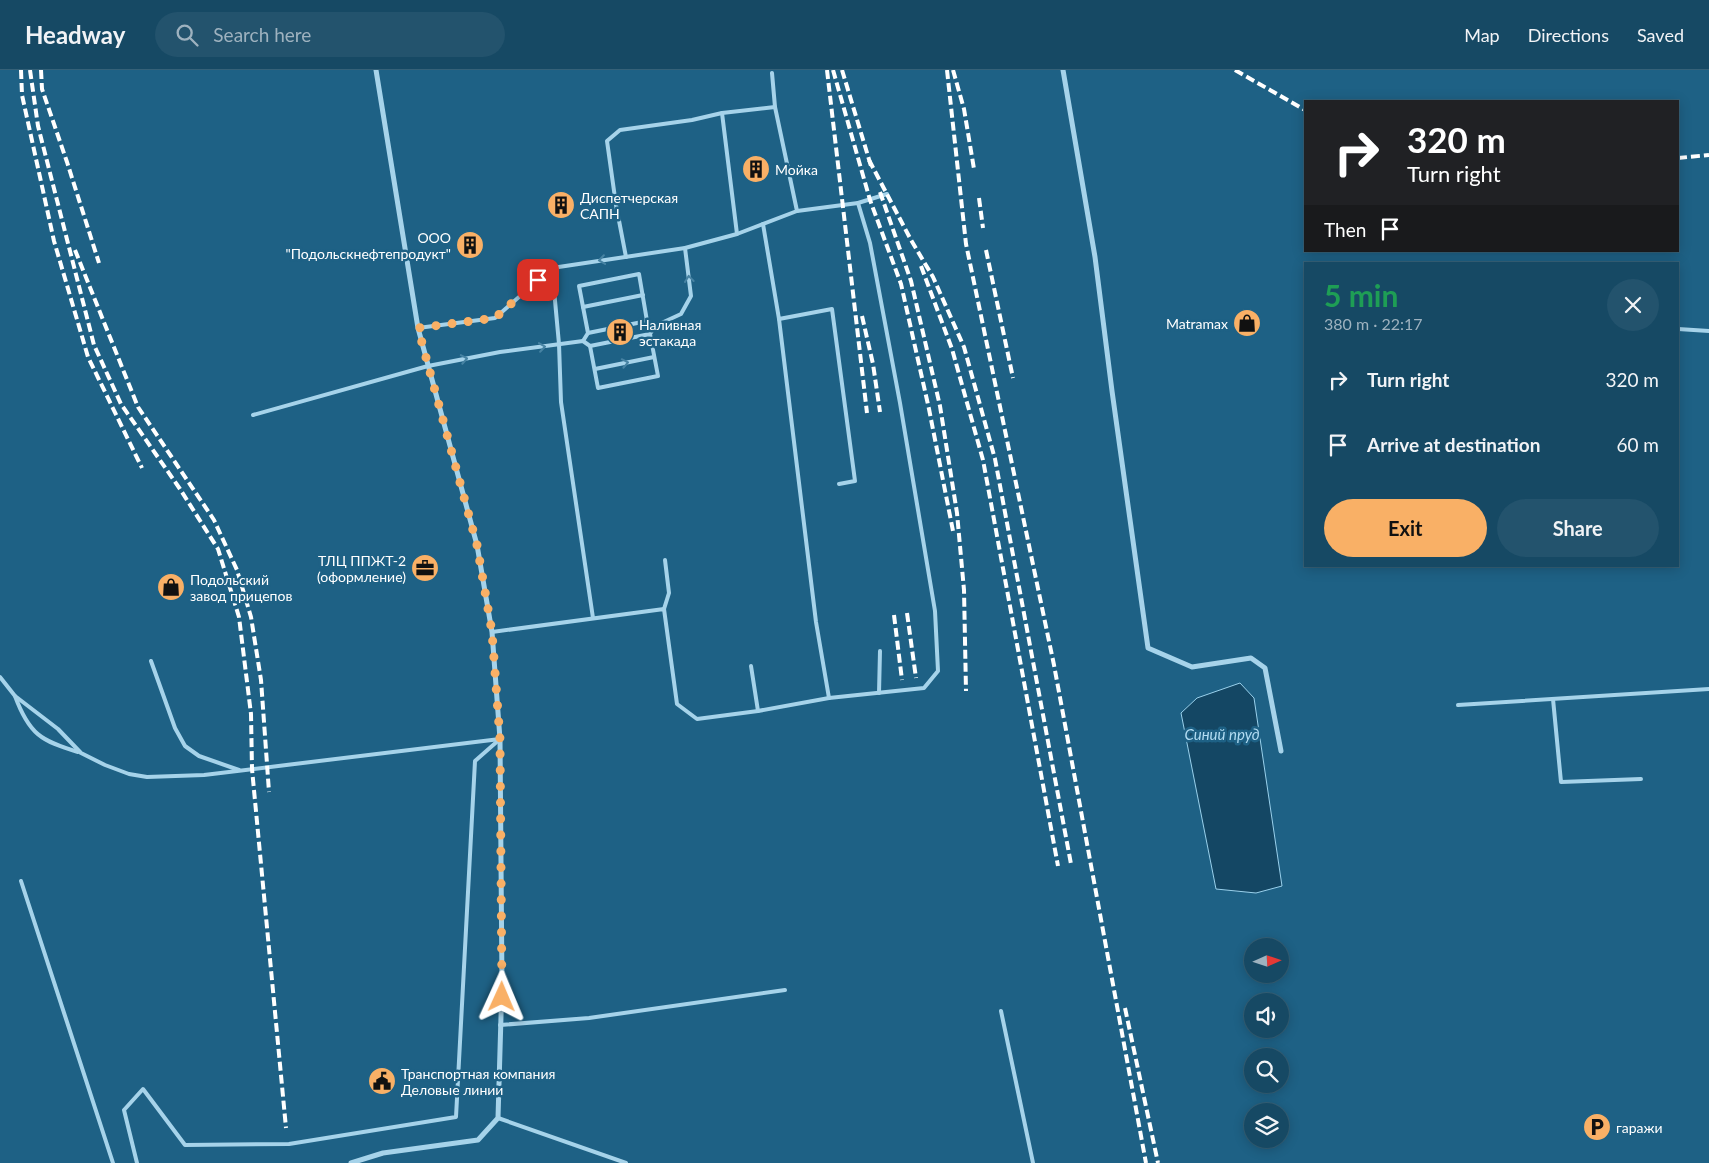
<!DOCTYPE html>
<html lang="en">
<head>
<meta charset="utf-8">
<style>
  :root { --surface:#164964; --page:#23536d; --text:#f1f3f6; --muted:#9eb2bf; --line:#356178; --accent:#f9b066 }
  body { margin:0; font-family:Lato,sans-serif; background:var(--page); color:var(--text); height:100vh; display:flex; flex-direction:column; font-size:19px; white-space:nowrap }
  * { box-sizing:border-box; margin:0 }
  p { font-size:16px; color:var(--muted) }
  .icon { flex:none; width:28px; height:28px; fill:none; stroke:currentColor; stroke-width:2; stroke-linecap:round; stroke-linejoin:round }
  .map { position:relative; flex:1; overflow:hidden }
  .sheet { position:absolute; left:1304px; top:192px; width:375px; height:305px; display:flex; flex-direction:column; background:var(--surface); border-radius:0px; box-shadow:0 2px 12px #0003,0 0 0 1px var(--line) }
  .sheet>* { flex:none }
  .top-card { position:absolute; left:1304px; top:30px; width:375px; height:152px; border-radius:0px; box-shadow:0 2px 12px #0003,0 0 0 1px var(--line); background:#202124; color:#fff; overflow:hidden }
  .needle { width:32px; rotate:87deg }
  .controls { position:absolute; left:1244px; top:868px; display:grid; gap:10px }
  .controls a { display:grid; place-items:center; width:45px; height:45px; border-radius:50%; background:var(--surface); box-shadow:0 2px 12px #0003,0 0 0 1px var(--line); font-size:25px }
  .pin { position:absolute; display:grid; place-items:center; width:42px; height:42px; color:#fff; margin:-21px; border-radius:10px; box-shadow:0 2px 8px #0006 }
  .me { position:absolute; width:55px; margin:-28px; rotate:1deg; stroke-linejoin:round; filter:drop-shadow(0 0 4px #0008) }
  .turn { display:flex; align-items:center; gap:18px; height:105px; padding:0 20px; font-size:22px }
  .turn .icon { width:65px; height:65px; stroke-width:2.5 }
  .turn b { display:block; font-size:35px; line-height:42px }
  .then { display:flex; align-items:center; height:48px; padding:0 20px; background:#0003; gap:10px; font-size:19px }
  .round { display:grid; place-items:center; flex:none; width:52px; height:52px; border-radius:26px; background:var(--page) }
  .head { display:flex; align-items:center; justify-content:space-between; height:85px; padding:0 20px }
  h1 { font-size:30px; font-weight:700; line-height:38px; color:#1e9e55 }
  .action { display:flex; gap:10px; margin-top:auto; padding:10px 20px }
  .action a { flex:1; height:58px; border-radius:30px; background:var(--accent); color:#111; font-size:20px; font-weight:700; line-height:58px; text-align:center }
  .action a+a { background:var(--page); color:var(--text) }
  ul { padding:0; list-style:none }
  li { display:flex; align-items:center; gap:15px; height:65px; padding:0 20px }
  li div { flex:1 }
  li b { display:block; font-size:19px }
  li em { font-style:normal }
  header { display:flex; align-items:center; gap:30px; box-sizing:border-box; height:70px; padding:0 25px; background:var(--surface); border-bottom:1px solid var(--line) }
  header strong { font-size:24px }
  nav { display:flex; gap:28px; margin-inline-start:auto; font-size:18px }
  .search { width:350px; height:45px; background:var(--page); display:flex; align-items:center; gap:12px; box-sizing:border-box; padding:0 18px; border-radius:28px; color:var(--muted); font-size:19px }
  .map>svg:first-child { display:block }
  .water { fill:#144764; stroke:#9ad1ec }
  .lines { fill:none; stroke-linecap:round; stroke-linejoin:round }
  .lane { stroke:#a6d3ea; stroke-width:4 }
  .street { stroke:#a6d3ea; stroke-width:5 }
  .rail { stroke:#fff; stroke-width:4; stroke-dasharray:9 4; stroke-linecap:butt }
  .oneway { stroke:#4783a3 }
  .route { stroke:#f9b066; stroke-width:9; stroke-dasharray:0 16.2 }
  .labels { text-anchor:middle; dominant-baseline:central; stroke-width:5; stroke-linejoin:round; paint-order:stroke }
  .poi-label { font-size:14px; fill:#fff; stroke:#1e6185; text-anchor:start }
  .water-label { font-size:15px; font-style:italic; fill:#b2dcf2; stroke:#1e6185 }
</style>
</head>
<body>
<header>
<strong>Headway</strong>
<div class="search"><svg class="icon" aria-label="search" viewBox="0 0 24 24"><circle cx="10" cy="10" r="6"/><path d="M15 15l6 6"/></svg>Search here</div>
<nav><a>Map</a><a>Directions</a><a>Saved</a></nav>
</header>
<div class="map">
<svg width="1709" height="1093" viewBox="0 0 1709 1093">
  <rect width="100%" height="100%" fill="#1e6185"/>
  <polygon class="water" points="1240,613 1254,628 1282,816 1256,823 1216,819 1181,643 1197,628"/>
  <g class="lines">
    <g class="lane">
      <polyline points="722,43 737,164"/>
      <polyline points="858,133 887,124"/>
      <polyline points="763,154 779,249 832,239 855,411 839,414"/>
      <polyline points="626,187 616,135 607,71 620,60 692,50 722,43 775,37"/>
      <polyline points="552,198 559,274 561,332 593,548"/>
      <polyline points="583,237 643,225"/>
      <polyline points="779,249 816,552 829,628"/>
      <polyline points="418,258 495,248 552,198 685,178 737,164 797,141 775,37 772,3"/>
      <polyline points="1678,259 1709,261"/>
      <polyline points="588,263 647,251"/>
      <polyline points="583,271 588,263 579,216 639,204 647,251 655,256"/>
      <polyline points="590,276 650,264"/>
      <polyline points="595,299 654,287"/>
      <polyline points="253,345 428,296 500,282 583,271 590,276 598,318 658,306 650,264 655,256 681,244 691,226 685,178"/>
      <polyline points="664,539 669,523 665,490"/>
      <polyline points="492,562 664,539 677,634 697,649 758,641 829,628 924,618 938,601 935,541 900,333 870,173 858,133 797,141"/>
      <polyline points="151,591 175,658 185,676 199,686 239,700"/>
      <polyline points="751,596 758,641"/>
      <polyline points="0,607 15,626 58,659 81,683 105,695 129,704 147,707 204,705 500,669"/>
      <polyline points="879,623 880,581"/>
      <path d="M15 626C29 664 41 671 78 682"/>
      <polyline points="1553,629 1561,712 1641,709"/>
      <polyline points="1458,635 1709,619"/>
      <polyline points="21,811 113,1093"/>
      <polyline points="1001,941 1033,1093"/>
      <polyline points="500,955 589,948 785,920"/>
      <polyline points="498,1048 626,1093"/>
      <polyline points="137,1093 124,1040 143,1019 185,1075 289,1074 456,1047 475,691 500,669"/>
    </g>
    <g class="street">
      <polyline points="1063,0 1095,187 1112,321 1148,578 1192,597 1251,588 1265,598 1281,681"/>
      <polyline points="351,1093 383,1083 478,1070 498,1048 502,913 500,669 492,562 477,475 418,258 376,0"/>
    </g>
    <g class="rail">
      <polyline points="21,0 22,25 54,171 88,287 142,398"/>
      <polyline points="30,0 38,56 94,275 121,334 180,419 218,479 239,547 251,644 252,699 286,1058"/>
      <polyline points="41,0 42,19 67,92 99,193"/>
      <polyline points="827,0 867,343"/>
      <polyline points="833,0 870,130 901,214 929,339 953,461"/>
      <polyline points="842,0 871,96"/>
      <polyline points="947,0 966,174 1054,595 1146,1093"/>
      <polyline points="953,0 964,39 974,99"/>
      <polyline points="1235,0 1305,40"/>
      <polyline points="1678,88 1709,85"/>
      <polyline points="869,90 911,170 933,207 964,277 995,389 1071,794"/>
      <polyline points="880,122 911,211 940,336 957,443 964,520 966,621"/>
      <polyline points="979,128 983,158"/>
      <polyline points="75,180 138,337 214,450 237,500 251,547 261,610 269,722"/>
      <polyline points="986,180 1013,308"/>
      <polyline points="921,196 952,279 983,390 1058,796"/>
      <polyline points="862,246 873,294 880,342"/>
      <polyline points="907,543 916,608"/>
      <polyline points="894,545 902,610"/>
      <polyline points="1125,938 1158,1093"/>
    </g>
  </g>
  <defs><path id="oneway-chevron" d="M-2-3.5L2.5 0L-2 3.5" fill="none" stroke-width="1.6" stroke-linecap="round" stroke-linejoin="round" transform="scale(1.25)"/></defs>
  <g class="oneway">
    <use href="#oneway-chevron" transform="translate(602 190) rotate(172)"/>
    <use href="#oneway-chevron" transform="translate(689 209) rotate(-97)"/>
    <use href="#oneway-chevron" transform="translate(542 277) rotate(-8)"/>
    <use href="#oneway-chevron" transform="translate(464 289) rotate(-10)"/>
    <use href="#oneway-chevron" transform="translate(625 293) rotate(-11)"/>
  </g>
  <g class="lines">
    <polyline class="route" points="502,927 500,669 492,562 477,475 418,258 495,248 538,210"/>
  </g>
  <defs>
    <g id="building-disc" transform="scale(1.4375)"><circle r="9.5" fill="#f9b066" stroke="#1e6185"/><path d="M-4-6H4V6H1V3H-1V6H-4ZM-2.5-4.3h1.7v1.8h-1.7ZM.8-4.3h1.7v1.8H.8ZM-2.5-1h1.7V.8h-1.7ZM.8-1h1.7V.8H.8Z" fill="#111"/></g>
    <g id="shop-disc" transform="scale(1.4375)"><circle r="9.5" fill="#f9b066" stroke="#1e6185"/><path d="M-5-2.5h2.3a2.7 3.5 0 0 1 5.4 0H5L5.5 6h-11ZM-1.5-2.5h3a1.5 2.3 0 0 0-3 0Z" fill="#111"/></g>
    <g id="office-disc" transform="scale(1.4375)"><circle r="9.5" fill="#f9b066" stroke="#1e6185"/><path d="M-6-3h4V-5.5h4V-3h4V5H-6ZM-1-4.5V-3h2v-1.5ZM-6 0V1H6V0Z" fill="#111"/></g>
    <g id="civic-disc" transform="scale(1.4375)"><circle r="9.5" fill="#f9b066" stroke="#1e6185"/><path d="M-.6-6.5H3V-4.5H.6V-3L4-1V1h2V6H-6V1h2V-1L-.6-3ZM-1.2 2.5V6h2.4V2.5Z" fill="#111"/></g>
    <g id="parking-disc" transform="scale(1.4375)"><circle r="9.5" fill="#f9b066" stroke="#1e6185"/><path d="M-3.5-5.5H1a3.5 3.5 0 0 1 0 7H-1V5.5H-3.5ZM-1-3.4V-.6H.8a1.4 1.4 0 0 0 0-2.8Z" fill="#111"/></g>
  </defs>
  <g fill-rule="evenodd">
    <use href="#building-disc" x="756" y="99"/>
    <use href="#building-disc" x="561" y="135"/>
    <use href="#building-disc" x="470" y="175"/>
    <use href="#shop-disc" x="1247" y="253"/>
    <use href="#building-disc" x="620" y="262"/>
    <use href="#office-disc" x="425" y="498"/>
    <use href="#shop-disc" x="171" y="517"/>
    <use href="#civic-disc" x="382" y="1011"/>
    <use href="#parking-disc" x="1597" y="1057"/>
  </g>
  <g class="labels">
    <g class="poi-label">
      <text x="775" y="99">Мойка</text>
      <text x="580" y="127">Диспетчерская<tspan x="580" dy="16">САПН</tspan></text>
      <text x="451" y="167" text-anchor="end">ООО<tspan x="451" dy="16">"Подольскнефтепродукт"</tspan></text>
      <text x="1228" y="253" text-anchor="end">Matramax</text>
      <text x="639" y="254">Наливная<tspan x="639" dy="16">эстакада</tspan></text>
      <text x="406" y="490" text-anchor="end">ТЛЦ ППЖТ-2<tspan x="406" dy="16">(оформление)</tspan></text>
      <text x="190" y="509">Подольский<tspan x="190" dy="16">завод прицепов</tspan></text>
      <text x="401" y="1003">Транспортная компания<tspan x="401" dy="16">Деловые линии</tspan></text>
      <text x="1616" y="1057">гаражи</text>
    </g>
    <g class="water-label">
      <text x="1222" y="664">Синий пруд</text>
    </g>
  </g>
</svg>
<div class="controls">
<a><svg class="needle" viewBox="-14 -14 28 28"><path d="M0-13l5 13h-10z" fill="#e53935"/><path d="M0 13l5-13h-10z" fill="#9eb2bf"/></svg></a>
<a><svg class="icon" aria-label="sound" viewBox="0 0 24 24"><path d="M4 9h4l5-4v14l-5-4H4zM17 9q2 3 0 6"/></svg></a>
<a><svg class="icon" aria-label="search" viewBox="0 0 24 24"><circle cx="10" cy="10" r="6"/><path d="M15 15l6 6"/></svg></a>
<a><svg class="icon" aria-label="layers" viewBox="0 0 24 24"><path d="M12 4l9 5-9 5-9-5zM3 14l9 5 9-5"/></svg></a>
</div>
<div class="pin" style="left:538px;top:210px;background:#d93025"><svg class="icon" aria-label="arrive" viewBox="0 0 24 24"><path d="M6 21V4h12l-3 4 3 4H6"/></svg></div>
<svg class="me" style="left:502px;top:927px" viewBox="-20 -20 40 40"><path d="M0-17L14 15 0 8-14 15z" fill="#f9b066" stroke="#fff" stroke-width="4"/></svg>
<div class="top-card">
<div class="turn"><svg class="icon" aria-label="right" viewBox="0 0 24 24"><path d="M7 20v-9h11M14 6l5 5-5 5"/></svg><div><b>320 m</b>Turn right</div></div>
<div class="then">Then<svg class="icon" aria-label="arrive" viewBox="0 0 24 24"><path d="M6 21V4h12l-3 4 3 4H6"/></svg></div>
</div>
<section class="sheet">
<div class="head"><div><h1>5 min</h1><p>380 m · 22:17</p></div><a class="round"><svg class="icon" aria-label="close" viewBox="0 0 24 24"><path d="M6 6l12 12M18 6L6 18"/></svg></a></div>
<ul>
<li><svg class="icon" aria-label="right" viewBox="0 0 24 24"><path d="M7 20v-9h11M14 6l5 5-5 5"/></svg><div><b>Turn right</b></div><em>320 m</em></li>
<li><svg class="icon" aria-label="arrive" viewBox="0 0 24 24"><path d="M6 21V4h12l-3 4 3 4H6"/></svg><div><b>Arrive at destination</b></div><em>60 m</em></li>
</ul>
<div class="action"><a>Exit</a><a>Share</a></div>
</section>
</div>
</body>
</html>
